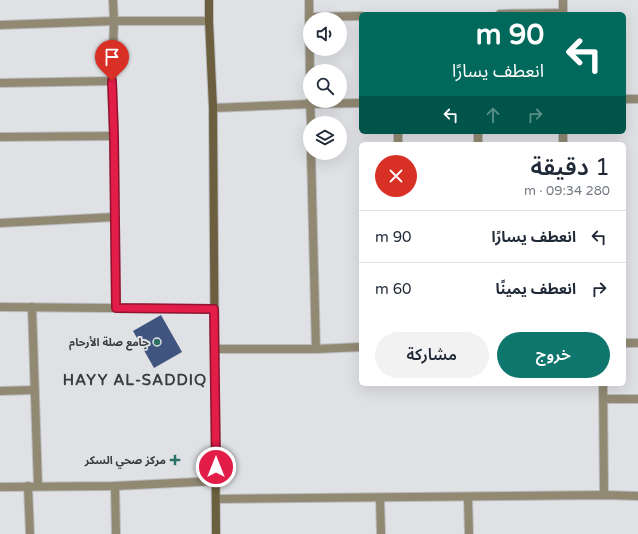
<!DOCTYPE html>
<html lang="ar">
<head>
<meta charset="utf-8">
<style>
  :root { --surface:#fff; --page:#f2f2f3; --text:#1f2937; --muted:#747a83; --line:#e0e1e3; --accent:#0f766e }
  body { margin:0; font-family:"Varela Round","Noto Sans Arabic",sans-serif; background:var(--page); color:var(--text); direction:rtl; height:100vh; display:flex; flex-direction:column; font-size:15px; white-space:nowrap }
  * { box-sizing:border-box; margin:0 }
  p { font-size:13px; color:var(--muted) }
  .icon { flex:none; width:22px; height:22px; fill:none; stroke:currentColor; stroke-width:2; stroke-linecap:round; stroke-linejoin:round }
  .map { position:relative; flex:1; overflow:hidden; direction:ltr }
  .details { position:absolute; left:359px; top:142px; width:267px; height:244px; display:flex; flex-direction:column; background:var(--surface); border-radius:6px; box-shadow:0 4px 16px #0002; direction:rtl }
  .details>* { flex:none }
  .top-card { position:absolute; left:359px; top:12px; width:267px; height:122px; border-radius:6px; box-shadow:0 4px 16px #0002; direction:rtl; background:#00695c; color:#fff; overflow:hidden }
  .buttons { position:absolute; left:303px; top:12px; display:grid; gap:8px }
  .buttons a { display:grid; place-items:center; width:44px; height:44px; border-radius:50%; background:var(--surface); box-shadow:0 4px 16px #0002; font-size:20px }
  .pin { position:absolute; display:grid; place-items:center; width:34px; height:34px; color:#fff; margin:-41px -17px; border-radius:50% 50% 50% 0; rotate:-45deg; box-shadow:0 0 4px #0007 }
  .pin .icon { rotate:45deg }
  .me { position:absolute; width:44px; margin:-22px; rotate:0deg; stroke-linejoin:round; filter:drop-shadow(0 0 3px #0008) }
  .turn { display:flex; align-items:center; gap:14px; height:84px; padding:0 16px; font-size:18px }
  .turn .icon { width:52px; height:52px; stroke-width:2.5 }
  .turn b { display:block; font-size:28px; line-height:34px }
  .lanes { display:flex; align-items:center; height:38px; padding:0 16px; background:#0003; justify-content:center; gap:20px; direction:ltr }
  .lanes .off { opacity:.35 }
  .round { display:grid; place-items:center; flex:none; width:42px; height:42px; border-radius:21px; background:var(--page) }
  .head { display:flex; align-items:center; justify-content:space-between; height:68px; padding:0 16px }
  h1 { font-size:24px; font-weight:600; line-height:30px }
  .button { display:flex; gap:8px; margin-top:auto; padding:8px 16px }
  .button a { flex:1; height:46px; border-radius:24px; background:var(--accent); color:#fff; font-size:16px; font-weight:600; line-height:46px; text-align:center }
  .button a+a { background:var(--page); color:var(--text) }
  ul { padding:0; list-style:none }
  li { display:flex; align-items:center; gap:12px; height:52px; padding:0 16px; border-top:1px solid var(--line) }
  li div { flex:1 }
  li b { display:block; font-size:15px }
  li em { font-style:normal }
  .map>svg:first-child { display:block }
  .building { fill:#3f547e }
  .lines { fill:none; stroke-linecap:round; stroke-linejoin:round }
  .street-casing { stroke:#bbbcc0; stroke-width:10 }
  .secondary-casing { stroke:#bbbcc0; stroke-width:10 }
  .street { stroke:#928973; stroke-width:8 }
  .secondary { stroke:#6c5f3f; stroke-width:8 }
  .route-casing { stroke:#92132f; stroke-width:10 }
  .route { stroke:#e11d48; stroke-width:7 }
  .poi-dot { fill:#2b7165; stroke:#dfe1e5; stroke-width:1.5 }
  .labels { text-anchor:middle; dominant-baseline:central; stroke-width:4; stroke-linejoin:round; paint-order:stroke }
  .poi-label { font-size:11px; font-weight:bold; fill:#3a3b3c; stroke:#dfe1e5; text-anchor:end }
  .district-label { font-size:15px; font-weight:bold; letter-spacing:1px; fill:#3a3b3c; stroke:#dfe1e5 }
</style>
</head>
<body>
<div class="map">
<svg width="638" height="534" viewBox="0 0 638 534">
  <rect width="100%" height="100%" fill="#dfe1e5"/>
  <polygon class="building" points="161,315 182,352 154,368 133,331"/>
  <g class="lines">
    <g class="street-casing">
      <g id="street">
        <polyline points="113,0 114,21 112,81 114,136 116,307"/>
        <polyline points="309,0 310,80"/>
        <polyline points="500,14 563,13"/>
        <polyline points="563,14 563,0"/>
        <polyline points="309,17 361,16"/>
        <polyline points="0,25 114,21 209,21"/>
        <polyline points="0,83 112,81"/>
        <polyline points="624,99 638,99"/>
        <polyline points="310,101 311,123"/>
        <polyline points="213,108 310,104 361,103"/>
        <polyline points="398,132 398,144"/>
        <polyline points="478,132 478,144"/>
        <polyline points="563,132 563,144"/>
        <polyline points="0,137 114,136"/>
        <polyline points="311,153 316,349"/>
        <polyline points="0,223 115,217"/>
        <polyline points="0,307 214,309"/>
        <polyline points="32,307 38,486"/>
        <polyline points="624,343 638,343"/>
        <polyline points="215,349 316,349 361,347"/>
        <polyline points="603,384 604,495"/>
        <polyline points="0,391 34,390"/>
        <polyline points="604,399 638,399"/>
        <polyline points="28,486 30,534"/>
        <polyline points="115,486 116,534"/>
        <polyline points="0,487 115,486 216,481"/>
        <polyline points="468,497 469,534"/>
        <polyline points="380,498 381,534"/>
        <polyline points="216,499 604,495 638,496"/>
      </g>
    </g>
    <g class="secondary-casing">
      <polyline id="secondary" points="209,0 209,21 213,108 216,534"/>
    </g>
    <use href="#street" class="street"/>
    <use href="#secondary" class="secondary"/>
  </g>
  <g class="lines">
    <g class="route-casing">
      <polyline id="route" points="112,81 114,136 116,308 214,309 216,467"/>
    </g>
    <use href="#route" class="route"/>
  </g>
  <g class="poi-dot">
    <circle cx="157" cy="342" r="4"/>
    <path d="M173 454h4v4h4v4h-4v4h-4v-4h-4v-4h4z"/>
  </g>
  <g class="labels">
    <g class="poi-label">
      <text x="149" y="342">جامع صلة الأرحام</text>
      <text x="166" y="460">مركز صحي السكر</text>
    </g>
    <g class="district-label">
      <text x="135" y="380">HAYY AL-SADDIQ</text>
    </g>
  </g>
</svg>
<div class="buttons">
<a><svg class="icon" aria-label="sound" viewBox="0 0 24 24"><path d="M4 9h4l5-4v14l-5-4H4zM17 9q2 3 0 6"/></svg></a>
<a><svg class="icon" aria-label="search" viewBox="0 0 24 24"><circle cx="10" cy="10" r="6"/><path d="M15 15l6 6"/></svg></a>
<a><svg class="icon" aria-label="layers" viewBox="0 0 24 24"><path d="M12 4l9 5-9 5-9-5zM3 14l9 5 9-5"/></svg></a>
</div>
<div class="pin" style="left:112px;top:81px;background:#d93025"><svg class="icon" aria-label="arrive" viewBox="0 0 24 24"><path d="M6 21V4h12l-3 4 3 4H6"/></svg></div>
<svg class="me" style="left:216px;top:467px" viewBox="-20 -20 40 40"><circle r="17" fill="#e11d48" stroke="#fff" stroke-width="3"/><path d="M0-11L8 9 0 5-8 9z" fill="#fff"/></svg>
<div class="top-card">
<div class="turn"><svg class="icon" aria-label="left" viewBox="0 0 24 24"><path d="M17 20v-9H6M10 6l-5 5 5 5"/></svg><div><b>90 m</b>انعطف يسارًا</div></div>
<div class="lanes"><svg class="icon" aria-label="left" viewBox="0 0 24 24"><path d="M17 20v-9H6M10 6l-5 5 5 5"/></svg><svg class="icon off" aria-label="ahead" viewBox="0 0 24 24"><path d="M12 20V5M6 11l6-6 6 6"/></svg><svg class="icon off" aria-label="right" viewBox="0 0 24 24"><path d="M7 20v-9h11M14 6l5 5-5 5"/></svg></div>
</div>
<section class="details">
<div class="head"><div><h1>1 دقيقة</h1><p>280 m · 09:34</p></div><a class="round" style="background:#d93025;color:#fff"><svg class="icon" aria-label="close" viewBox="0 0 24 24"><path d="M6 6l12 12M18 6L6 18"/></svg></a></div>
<ul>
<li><svg class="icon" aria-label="left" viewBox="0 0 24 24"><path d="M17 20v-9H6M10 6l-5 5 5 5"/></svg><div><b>انعطف يسارًا</b></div><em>90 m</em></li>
<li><svg class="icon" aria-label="right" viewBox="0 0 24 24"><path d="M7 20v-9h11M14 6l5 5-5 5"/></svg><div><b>انعطف يمينًا</b></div><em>60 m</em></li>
</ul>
<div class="button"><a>خروج</a><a>مشاركة</a></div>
</section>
</div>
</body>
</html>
